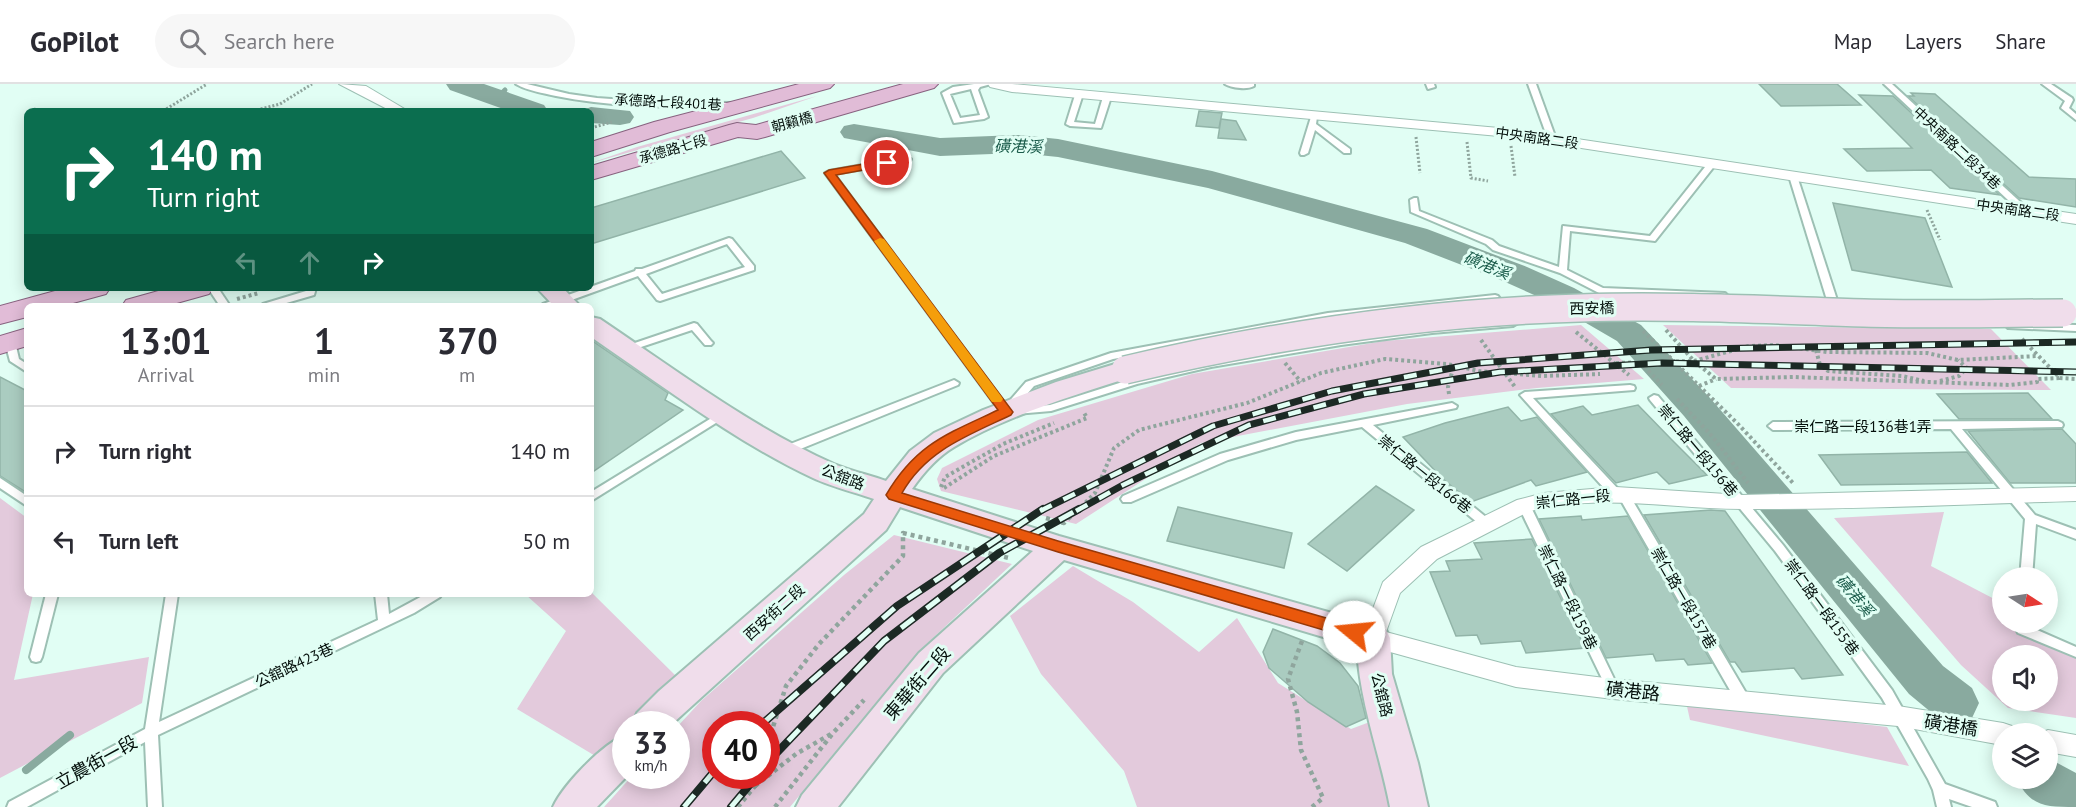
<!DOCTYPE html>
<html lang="en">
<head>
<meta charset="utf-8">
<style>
  :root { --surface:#fff; --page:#f7f7f7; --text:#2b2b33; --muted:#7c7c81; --line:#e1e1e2 }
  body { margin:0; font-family:"PT Sans","Noto Sans TC",sans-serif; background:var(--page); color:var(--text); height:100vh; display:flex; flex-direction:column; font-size:22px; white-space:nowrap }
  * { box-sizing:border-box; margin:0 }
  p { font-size:20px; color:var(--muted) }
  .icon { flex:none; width:33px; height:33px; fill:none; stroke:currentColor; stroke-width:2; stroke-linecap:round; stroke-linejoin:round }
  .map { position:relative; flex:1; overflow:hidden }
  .side { position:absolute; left:24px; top:219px; width:570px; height:294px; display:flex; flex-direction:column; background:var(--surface); border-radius:9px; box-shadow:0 3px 15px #0003 }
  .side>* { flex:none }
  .guide { position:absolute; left:24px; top:24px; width:570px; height:183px; border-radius:9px; box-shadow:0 3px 15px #0003; background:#0b6e4f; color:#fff; overflow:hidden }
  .needle { width:39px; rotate:102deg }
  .buttons { position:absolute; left:1992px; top:483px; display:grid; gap:12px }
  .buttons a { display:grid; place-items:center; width:66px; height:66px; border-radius:50%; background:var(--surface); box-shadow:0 3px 15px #0003; font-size:30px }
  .speed { position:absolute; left:612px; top:627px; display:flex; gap:12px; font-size:30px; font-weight:700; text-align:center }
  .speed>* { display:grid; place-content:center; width:78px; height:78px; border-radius:50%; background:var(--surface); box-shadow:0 3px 15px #0003; line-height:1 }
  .speed small { font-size:15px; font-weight:400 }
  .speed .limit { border:9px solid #d22; background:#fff; color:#111 }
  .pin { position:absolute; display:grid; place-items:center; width:51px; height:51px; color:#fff; margin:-26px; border:3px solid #fff; border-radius:50%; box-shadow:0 2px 6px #0007 }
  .me { position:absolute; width:66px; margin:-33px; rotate:287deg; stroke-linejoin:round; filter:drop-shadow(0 0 4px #0008) }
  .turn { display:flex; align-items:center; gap:21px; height:126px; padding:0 24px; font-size:27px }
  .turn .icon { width:78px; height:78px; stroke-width:2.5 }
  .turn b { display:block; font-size:42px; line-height:51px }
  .lanes { display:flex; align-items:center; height:57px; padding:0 24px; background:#0003; justify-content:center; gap:30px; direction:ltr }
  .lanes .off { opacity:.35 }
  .eta { display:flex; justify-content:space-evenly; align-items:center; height:102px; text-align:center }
  .eta b { font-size:36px; font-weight:700; line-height:42px }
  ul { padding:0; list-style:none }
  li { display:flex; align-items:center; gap:18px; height:90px; padding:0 24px; border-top:2px solid var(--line) }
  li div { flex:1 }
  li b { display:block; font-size:22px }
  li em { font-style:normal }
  header { display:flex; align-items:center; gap:36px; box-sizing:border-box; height:84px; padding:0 30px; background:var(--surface); border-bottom:2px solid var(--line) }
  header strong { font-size:28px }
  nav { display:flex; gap:33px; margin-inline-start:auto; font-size:21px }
  .search { width:420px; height:54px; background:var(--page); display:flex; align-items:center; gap:15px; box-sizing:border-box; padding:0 21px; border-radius:33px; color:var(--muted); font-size:22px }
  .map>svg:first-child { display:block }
  .green { fill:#e3cadc; fill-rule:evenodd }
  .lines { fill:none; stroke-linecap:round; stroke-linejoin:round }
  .stream-far1 { stroke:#89aa9f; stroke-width:5 }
  .stream { stroke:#89aa9f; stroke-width:8 }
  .river { fill:#89aa9f; fill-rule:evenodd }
  .building { fill:#aaccc0; stroke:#92b4a8; stroke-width:1.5 }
  .lane-casing { stroke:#9dc0b4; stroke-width:4 }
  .street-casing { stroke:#9dc0b4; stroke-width:2 }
  .secondary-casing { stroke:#9dc0b4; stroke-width:4 }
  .primary-casing { stroke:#87627f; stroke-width:2 }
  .path-far2 { stroke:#8fa59d; stroke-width:3; stroke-dasharray:2 2; stroke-linecap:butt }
  .path-far1 { stroke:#8fa59d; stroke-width:4; stroke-dasharray:3 3; stroke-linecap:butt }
  .path { stroke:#8fa59d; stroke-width:4.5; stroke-dasharray:4 4; stroke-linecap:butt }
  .lane { fill:#fff; fill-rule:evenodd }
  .street { fill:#fff; fill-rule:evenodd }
  .secondary { fill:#f0ddeb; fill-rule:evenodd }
  .primary { fill:#e1bcd7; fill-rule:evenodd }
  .rail-far1-casing { stroke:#1c2924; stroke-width:7 }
  .rail-casing { stroke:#1c2924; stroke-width:8 }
  .rail-far1 { stroke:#e1fef4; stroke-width:4.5; stroke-dasharray:13; stroke-linecap:butt }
  .rail { stroke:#e1fef4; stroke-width:5; stroke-dasharray:16; stroke-linecap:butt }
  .secondary-bridge-casing { stroke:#9dc0b4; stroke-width:30; stroke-linecap:butt }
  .secondary-bridge { stroke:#f0ddeb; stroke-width:27 }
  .route { fill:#ea580c; stroke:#983908; stroke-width:1.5 }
  .slow { fill:#f59e0b }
  .labels { text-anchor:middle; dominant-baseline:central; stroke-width:6; stroke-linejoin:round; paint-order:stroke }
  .far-street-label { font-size:14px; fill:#040f0b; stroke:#e1fef4 }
  .street-label { font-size:15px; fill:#040f0b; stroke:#e1fef4 }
  .water-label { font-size:16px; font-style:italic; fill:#1a5b4a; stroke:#e1fef4 }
  .near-street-label { font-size:18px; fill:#040f0b; stroke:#e1fef4 }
</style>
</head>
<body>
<header>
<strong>GoPilot</strong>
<div class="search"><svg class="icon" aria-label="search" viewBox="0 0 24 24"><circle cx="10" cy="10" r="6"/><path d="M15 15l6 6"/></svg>Search here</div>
<nav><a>Map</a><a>Layers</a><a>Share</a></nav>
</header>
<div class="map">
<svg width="2076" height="723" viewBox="0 0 2076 723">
  <rect width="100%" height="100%" fill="#e1fef4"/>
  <g class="green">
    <polygon points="817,12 753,34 591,79 637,63"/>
    <polygon points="1581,241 1644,295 1537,304 1407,320 1201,359 1076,440 941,407 937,395 942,384 1038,336 1192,290 1384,257"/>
    <polygon points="1663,241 1991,245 2051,306 1731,304"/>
    <polygon points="0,414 27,434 27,510 33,510 14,596 149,573 142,619 0,694"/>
    <path d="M1944 428 1931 482 2002 519V538L2014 539 2022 550 2076 573V634L2008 624 1961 581 1834 434ZM2002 572H2048V616H2002Z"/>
    <path d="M894 451 1012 480 918 568 790 723H604L632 692H676L677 643 701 617 844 491ZM716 640H766V692H716Z"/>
    <polygon points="1073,482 1133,518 1199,568 1237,534 1278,599 1351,645 1375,636 1391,723 1137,723 1124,687 1041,590 1010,532"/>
    <polygon points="591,508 677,593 630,640 626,640 625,645 597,673 517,625 566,547 525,510 591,510"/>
    <polygon points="1686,618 1887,643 1909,682 1690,636"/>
  </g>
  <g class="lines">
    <polyline class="stream-far1" points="497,14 505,6"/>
    <polyline class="stream" points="26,686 70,651"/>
    <g class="river">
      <polygon points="446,0 484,0 544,21 548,27 509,27 450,6"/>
      <polygon points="591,23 630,27 634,33 630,39 620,41 591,39 591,27 580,27"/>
      <polygon points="854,40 940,54 1019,51 1058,55 1212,87 1427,145 1527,183 1574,204 1641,241 1710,314 1943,582 1972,604 1979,619 1972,634 1955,640 1938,634 1909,610 1684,332 1617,257 1550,218 1503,197 1405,159 1208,104 1058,73 1019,69 940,72 844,54 840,48 844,42"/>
      <path d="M2048 674 2076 689V723C2044 723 2031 723 2016 694H2048Z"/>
    </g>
  </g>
  <g class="building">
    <polygon points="1759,0 1837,0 1861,21 1781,22"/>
    <polygon points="1911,9 1935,10 2029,93 2076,95 2076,123 2019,114 1908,12 1914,12"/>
    <polygon points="1859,11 1893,12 2000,111 1950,104 1931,86 1867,87 1844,65 1912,64"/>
    <polygon points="1199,27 1222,29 1219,44 1196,42"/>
    <polygon points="1221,35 1236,37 1246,56 1218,54"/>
    <polygon points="781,67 805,94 591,160 591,124"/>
    <polygon points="1833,119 1925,134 1952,203 1852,186"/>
    <polygon points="591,256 668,309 665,316 683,326 591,389"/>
    <polygon points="0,293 27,307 27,409 0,392"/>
    <polygon points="2028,309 2052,335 1959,335 1937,310"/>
    <polygon points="1638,321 1671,355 1707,391 1669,400 1657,388 1616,399 1551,330 1583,322 1592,331"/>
    <polygon points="1508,323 1521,337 1537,333 1587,388 1536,402 1531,396 1471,418 1443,395 1403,353 1445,339"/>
    <polygon points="2062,345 2076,360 2076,399 2010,399 1968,347"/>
    <polygon points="1967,368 1992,399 1841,401 1819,371"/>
    <polygon points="1376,402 1414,426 1347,487 1308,460"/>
    <polygon points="1178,423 1292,449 1284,484 1167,457"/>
    <polygon points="1711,426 1725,427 1843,591 1802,595 1794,584 1742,588 1735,578 1730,578 1644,431"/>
    <polygon points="1581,432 1582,436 1628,432 1712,579 1688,581 1684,575 1656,577 1653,570 1606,574 1539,435"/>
    <polygon points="1532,455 1585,564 1526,569 1521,557 1481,560 1477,551 1456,552 1430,488 1450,487 1446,477 1482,475 1474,459"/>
    <polygon points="1273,545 1317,562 1340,579 1358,602 1366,634 1346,643 1308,618 1269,584 1263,568"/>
  </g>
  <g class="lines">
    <g class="lane-casing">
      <g id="lane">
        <path d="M516 0H527L569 10 597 14 654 18 734 19 738 21 734 23C675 23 615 24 556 12 543 9 528 7 516 0Z"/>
        <path d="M974 0H991L980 3 978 6 988 33 984 35 954 39 942 9 953 3ZM971 5 980 31 960 34 950 10Z"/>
        <path d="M1225 0H1254V2C1247 6 1232 4 1225 0Z"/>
        <polygon points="1426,0 1434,0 1435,3 1428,5"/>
        <polygon points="1528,0 1536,0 1556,55 1555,57 1548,55"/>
        <polygon points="1884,0 1892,0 2029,126 2029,130 2023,130"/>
        <polygon points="2042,0 2051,0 2072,14 2073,16 2069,24 2076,30 2076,36 2061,24 2065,17"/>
        <polygon points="1076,8 1083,10 1074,38 1095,40 1103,13 1107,11 1111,13 1101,44 1070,42 1066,40"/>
        <polygon points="1311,33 1317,33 1316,40 1350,65 1350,69 1344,69 1315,46 1308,69 1304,71 1301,71 1300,69"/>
        <path d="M907 73 911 75 910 77 834 90 1006 321 1026 298 1111 269 1328 229 1495 211 1498 212 1518 239 1513 242 1432 249 1341 261 1211 283 1137 300 1051 327 1006 331 1002 330 825 89 829 87ZM1493 217 1507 237 1432 243 1341 255 1211 277 1132 295 1050 321 1015 324 1034 302 1113 275 1328 235Z"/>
        <polygon points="1709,78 1712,78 1716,80 1655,157 1570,147 1567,186 1603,204 1725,209 1727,211 1725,213 1722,214 1601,210 1560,189 1493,166 1486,160 1411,128 1410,116 1414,114 1417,114 1419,127 1492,156 1499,162 1559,183 1563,142 1650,152"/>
        <polygon points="1790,90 1793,90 1797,92 1837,216 1835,218 1829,218 1827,216 1789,92"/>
        <path d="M729 154 732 155 754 182V186L660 217 657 216 638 192 555 222H541L543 220 635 187 636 185H642ZM727 160 745 183 662 210 646 190Z"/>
        <polygon points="208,204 218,204 230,222 220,222"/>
        <polygon points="306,204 316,204 314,211 276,222 261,222 263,220 306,207"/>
        <polygon points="694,239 697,240 711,257 713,259 711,261 705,261 692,246 629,267 623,267 621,265 623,263"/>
        <polygon points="2011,239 2076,241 2076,247 2008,244 2006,242"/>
        <polygon points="10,255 15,258 19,275 27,280 27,288 10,277 5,258"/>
        <polygon points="954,296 959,299 958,301 788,370 780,370 779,367 780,364"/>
        <polygon points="1630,301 1634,302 1635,304 1634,306 1533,314 1620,407 1627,407 1749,614 1750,618 1749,622 1744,624 1739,622 1619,413 1612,413 1520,311 1525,308"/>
        <polygon points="1654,311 1658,312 1783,461 1892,606 1945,700 1995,718 1997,723 1972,723 1949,715 1951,723 1937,723 1933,706 1928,695 1882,614 1775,467 1650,316 1649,314"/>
        <polygon points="1452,319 1457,322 1456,324 1373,341 1492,438 1494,441 1492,444 1484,444 1362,343 1296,356 1228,376 1131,418 1123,418 1121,415 1123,412 1220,370 1296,348"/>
        <polygon points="723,327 727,328 728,330 727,332 591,417 591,408"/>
        <polygon points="2058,337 2062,339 2063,341 2062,343 1962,345 2035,431 2076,446 2076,455 2036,440 2032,494 2020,494 2025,435 1951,345 1773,346 1768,342 1773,338"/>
        <polygon points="0,394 27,412 27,422 0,404"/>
        <polygon points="1524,417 1528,418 1530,421 1619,605 1618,609 1613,610 1608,609 1607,605 1518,421 1520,418"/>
        <polygon points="46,510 58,510 42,573 40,577 36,578 32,577 30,573"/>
        <polygon points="166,510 178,510 159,638 378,536 375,510 387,510 389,530 426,510 442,510 440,513 414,529 158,651 162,723 148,723 145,658 27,723 7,723 9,718 145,645"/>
        <polygon points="2017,538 2029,538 2028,542 2076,563 2076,573 2018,549 2016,545"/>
      </g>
    </g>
    <g class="street-casing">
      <g id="street">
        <polygon points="339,0 366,2 408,27 391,27"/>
        <polygon points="988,0 1012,0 1510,45 2076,130 2076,140 1510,53 1012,8 990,3"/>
        <path d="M1616 403 1742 411 2076 403V417C1965 420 1854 426 1743 425 1672 425 1600 409 1530 427L1437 475 1400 509 1386 548 1516 583 1613 595 1898 622 2003 639 2012 642 2015 650H2002V661L1898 642 1613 615 1516 603 1365 561 1362 554 1383 498 1421 463 1517 416 1544 409Z"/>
        <polygon points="2048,646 2076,651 2076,673 2048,668 2048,650 2039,650"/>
      </g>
    </g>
    <g class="secondary-casing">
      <g id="secondary">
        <polygon points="537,204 563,204 580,222 554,222"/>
        <path d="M591 233 600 235C676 286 751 343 834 380 851 387 869 391 886 397L910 367 934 349 983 326 1056 298 1125 277 1134 280 1138 286 1134 292C1078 310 1005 332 954 363 937 373 924 388 912 405L1059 452 1385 544 1390 554 1392 590 1418 679 1428 723H1390C1380 670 1359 617 1357 563L1064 476 943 589 838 723H796L802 711 919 569 1033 467 900 423 886 446 672 640H632L637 629 659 607 864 430 874 415C854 408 832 403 813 394 734 357 663 302 591 253Z"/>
        <path d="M626 651 627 692 597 723H553C563 701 603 659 626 651Z"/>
      </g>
    </g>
    <g class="primary-casing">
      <g id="primary">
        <polygon points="799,0 834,0 830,4 670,48 591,73 591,58 654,38"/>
        <polygon points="903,0 938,0 934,4 765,53 757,55 738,53 591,96 591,82 729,41 737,39 756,41"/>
        <polygon points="66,204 110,204 106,210 62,222 27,222 27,233 0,240 0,222"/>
        <polygon points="169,204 213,204 209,210 166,222 122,222 126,216"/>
        <polygon points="27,244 27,262 0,270 0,252"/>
      </g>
    </g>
    <g class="path-far2">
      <polyline points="34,25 39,27"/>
      <polyline points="163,27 207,0"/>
      <polyline points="253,27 280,20 312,0"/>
      <polyline points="591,44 612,38"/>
      <polyline points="1416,53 1420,89"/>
      <polyline points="1467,58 1471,94 1488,97"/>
      <polyline points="1511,62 1515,93"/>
      <polyline points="1927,126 1940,156"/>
    </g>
    <g class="path-far1">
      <polyline points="237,215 259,209"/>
      <polyline points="1666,246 1694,277 1716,295 1793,293 2010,301 2037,298 2037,295 2060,294"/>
      <polyline points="1643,247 1738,340 1794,400"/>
      <polyline points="1576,248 1629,291"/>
      <polyline points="2022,255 2060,294 2076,295"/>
      <polyline points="1481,256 1515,303"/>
      <polyline points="1816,266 1820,281 1828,287 1902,292 1924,297"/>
      <polyline points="1640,278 1662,301"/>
      <polyline points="1285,279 1301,298"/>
      <polyline points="1616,279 1694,277 1749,262 1775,261 1827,268 1927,269 1958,276 2038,272"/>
      <polyline points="1940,297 1959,292 1967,284 1958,276"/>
      <polyline points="1699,302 1716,295"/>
      <polyline points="1449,310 1448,303 1454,281"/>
      <polyline points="1677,315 1712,352 1748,399"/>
      <polyline points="941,403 945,393 1003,360 1054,339"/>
      <polyline points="944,404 994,372 1087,334 1083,327"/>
      <polyline points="1077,427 1095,409 1114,364 1139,346 1247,319 1321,289 1385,275 1447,280 1479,287 1542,292 1600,290"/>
    </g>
    <g class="path">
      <polyline points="1046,434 1064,439 1078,425"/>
      <polyline points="1302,557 1288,595 1297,628 1301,666 1323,714 1312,723"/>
      <polyline points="766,665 786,602 819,560 903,472 903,449 1009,474"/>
      <polyline points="755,702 796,670 831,650"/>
      <polyline points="738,723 755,702 758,692"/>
      <polyline points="775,723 833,649 864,616"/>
    </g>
    <use href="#lane" class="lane"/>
    <use href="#street" class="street"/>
    <use href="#secondary" class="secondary"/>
    <use href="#primary" class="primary"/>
    <g class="rail-far1-casing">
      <g id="rail-far1">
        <polyline points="1040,427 1213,342 1332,307 1478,279 1651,266 2076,258"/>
        <polyline points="1076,427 1123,401 1249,341 1364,310 1500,288 1662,279 2076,288"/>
      </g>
    </g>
    <g class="rail-casing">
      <g id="rail">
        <polyline points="762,640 897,522 1043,425"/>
        <polyline points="766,680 884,557 999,469 1079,425"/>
        <polyline points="684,723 716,685"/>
        <polyline points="731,723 757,692"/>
      </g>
    </g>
    <use href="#rail-far1" class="rail-far1"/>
    <use href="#rail" class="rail"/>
    <g class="secondary-bridge-casing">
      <path id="secondary-bridge" d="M1125 286C1274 251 1426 228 1580 224 1675 221 1769 226 1864 229 1930 231 1997 229 2063 229"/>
    </g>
    <use href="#secondary-bridge" class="secondary-bridge"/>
  </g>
  <path class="route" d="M887 76 892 79 891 81 836 91 1013 328 1011 331C969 351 926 366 902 409L1058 457 1354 542 1360 544 1362 548 1360 553 1354 555 1058 468 889 415 886 411C916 360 947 350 998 326L824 89 829 86Z"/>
  <polygon class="slow" points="880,154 884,155 1001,312 1003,315 1001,318 992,318 874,157"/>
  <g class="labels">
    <g class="far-street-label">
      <text transform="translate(668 18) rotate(3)">承德路七段401巷</text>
      <text transform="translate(792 38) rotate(-15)">朝籟橋</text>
      <text transform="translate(1537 54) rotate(8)">中央南路二段</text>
      <text transform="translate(1957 64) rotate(43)">中央南路二段34巷</text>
      <text transform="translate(673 65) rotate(-16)">承德路七段</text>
      <text transform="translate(2018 126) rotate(8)">中央南路二段</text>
    </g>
    <g class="street-label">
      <text transform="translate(1592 224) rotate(-1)">西安橋</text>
      <text x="1863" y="342">崇仁路一段136巷1弄</text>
      <text transform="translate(1698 366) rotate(50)">崇仁路一段156巷</text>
      <text transform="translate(1425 390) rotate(39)">崇仁路一段166巷</text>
      <text transform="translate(843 393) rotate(21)">公舘路</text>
      <text transform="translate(1573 415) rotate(-6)">崇仁路一段</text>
      <text transform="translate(1568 513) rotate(64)">崇仁路一段159巷</text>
      <text transform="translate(1684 514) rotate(60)">崇仁路一段157巷</text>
      <text transform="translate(1822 523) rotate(54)">崇仁路一段155巷</text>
      <text transform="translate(774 528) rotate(-42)">西安街二段</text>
      <text transform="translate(294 581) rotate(-25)">公舘路423巷</text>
      <text transform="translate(1382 611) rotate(76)">公舘路</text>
    </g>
    <g class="water-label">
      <text transform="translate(1018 62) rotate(1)">磺港溪</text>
      <text transform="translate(1487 181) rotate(22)">磺港溪</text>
      <text transform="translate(1855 511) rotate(50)">磺港溪</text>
    </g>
    <g class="near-street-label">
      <text transform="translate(917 599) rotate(-49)">東華街二段</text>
      <text transform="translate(1633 607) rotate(6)">磺港路</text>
      <text transform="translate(1951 641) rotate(9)">磺港橋</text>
      <text transform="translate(96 678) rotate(-29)">立農街一段</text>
    </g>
  </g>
</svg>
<div class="buttons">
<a><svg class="needle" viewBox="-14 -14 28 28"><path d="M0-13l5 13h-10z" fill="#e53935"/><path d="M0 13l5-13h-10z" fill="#7c7c81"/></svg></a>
<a><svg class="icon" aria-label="sound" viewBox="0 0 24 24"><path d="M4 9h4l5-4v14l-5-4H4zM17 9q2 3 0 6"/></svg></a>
<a><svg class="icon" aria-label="layers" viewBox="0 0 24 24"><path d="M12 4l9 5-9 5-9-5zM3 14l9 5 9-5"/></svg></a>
</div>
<div class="speed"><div>33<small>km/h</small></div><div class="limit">40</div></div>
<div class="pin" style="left:887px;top:79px;background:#d93025"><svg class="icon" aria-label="arrive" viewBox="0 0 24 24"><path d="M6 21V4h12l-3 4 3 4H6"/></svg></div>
<svg class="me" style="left:1354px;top:548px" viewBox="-20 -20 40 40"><circle r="19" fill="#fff"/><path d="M0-13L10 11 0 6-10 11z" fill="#ea580c"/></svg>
<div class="guide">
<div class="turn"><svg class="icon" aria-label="right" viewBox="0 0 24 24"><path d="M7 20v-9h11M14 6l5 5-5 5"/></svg><div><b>140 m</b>Turn right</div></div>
<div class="lanes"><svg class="icon off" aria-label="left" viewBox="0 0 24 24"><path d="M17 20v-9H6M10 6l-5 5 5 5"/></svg><svg class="icon off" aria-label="ahead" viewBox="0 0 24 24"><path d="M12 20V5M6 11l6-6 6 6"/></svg><svg class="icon" aria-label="right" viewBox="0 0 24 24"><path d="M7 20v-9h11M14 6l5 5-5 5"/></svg></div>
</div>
<section class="side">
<div class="eta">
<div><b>13:01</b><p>Arrival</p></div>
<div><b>1</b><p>min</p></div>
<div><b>370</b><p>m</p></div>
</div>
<ul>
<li><svg class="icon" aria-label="right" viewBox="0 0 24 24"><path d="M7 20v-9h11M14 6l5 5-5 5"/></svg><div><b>Turn right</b></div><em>140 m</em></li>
<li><svg class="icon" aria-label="left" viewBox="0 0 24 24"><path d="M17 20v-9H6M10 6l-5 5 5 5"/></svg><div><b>Turn left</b></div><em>50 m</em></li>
</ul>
</section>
</div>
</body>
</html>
